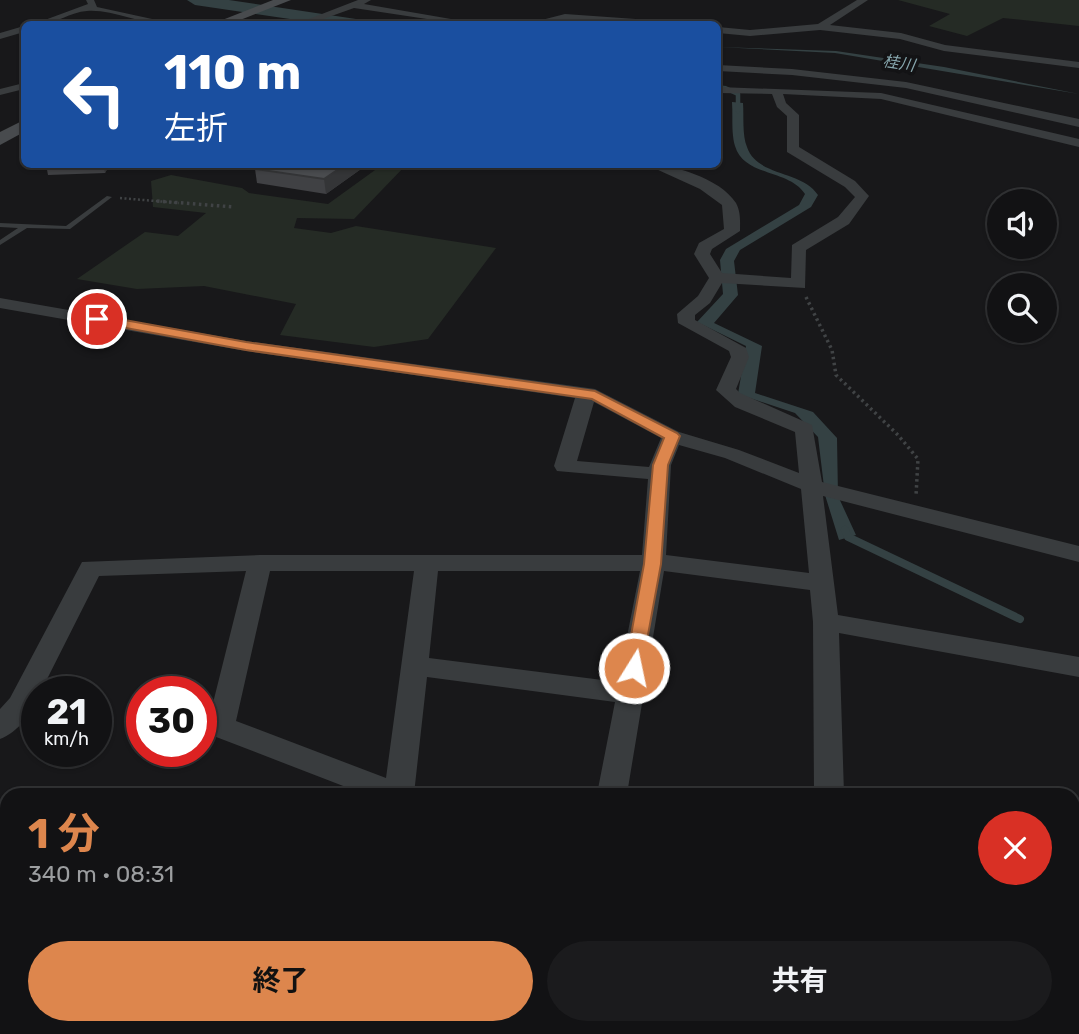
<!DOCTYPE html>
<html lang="ja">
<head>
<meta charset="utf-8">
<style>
  :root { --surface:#121214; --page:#1b1b1d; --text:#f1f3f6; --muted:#9c9ea0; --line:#313234; --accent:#dd864d }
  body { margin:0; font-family:Rubik,"Noto Sans JP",sans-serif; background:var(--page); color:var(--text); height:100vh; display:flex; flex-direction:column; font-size:26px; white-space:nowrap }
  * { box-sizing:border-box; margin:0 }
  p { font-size:23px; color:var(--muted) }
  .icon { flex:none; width:38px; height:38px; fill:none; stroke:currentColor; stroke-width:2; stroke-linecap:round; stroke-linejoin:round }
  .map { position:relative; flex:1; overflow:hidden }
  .panel { position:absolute; left:0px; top:788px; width:1080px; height:247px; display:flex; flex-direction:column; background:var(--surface); border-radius:21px 21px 0 0; box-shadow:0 2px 5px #0004,0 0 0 2px var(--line) }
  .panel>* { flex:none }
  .top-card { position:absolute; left:21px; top:21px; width:700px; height:147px; border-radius:10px; box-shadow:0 2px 5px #0004,0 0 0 2px var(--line); background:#1a4fa0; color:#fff; overflow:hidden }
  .fabs { position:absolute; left:987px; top:189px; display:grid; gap:14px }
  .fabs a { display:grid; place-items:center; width:70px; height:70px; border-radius:50%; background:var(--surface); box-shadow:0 2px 5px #0004,0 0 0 2px var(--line); font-size:35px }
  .speed { position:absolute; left:21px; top:676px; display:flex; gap:14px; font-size:35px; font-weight:700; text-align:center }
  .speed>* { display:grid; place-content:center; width:91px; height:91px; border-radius:50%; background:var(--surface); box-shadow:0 2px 5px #0004,0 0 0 2px var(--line); line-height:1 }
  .speed small { font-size:18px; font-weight:400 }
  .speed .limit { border:10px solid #d22; background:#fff; color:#111 }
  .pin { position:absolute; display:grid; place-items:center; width:60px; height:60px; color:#fff; margin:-30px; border:4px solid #fff; border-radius:50%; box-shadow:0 2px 7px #0007 }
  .me { position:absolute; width:77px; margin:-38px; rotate:10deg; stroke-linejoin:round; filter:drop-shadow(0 0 5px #0008) }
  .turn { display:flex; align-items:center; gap:24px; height:147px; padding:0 28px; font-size:32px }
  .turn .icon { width:91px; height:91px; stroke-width:2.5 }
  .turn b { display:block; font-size:49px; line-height:60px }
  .round { display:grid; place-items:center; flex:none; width:74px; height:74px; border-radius:37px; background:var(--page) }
  .overview { display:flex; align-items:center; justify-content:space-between; height:119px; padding:0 28px }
  h1 { font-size:42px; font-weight:700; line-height:52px; color:var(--accent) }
  .cta { display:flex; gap:14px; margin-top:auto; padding:14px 28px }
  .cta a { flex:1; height:80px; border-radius:42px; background:var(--accent); color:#111; font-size:28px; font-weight:700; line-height:80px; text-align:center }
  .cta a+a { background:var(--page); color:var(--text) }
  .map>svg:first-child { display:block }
  .green { fill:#252b25 }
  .water { fill:#344143 }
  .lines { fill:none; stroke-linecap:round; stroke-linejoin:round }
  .stream-far2 { stroke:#344143; stroke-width:3.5 }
  .stream-far1 { stroke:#344143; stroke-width:4.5 }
  .stream { stroke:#344143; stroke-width:8 }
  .river { fill:#344143; fill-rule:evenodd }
  .path-far1 { stroke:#404345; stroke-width:2.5; stroke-dasharray:2 2.5; stroke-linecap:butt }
  .path { stroke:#404345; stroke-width:3.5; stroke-dasharray:2.5 3.5; stroke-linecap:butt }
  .lane { fill:#393c3e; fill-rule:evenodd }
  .street { fill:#393c3e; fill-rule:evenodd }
  .secondary { fill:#484b4e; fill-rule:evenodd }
  .wall { fill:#404144 }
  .shaded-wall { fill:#343537 }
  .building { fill:#4a4c4f; stroke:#343537; stroke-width:2 }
  .route { fill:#dd864d; stroke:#905732; stroke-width:2 }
  .labels { text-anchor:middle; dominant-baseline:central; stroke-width:7; stroke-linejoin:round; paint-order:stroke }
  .far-water-label { font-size:16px; font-style:italic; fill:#87a7ae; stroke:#131315 }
</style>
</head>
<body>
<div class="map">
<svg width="1079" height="1034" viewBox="0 0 1079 1034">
  <rect width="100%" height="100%" fill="#18181a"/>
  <g class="green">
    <polygon points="898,0 1079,0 1079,26 1003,18 967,36 929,26 950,14"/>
    <polygon points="382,165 406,165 354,219 297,218 294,228 331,233 356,226 496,248 428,339 374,347 280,335 296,304 204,286 137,289 77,279 145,232 178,236 206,213 153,207 151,181 171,175 242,188 249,193 328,204"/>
  </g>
  <g class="water">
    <polygon points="718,47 836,51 944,67 1079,94 835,53"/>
    <path d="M732 102 743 103C744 116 742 135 747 147 757 177 802 170 818 195L811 207 740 250 734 261 738 295 714 323 762 346 755 393 813 412 837 438 838 496 856 535 839 540 825 495 818 437 795 413 738 394 746 346 697 322 723 294 720 260 726 249 799 205 805 194C789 169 744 177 735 146 731 133 733 116 732 102Z"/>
  </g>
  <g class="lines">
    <polyline class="stream-far2" points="718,85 729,90"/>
    <polyline class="stream-far1" points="725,88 738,94 738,111"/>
    <polyline class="stream" points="845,530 848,537 1020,619"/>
    <polygon class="river" points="187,0 229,0 356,19 365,24 324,24 195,5"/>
    <polyline class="path-far1" points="120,198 179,203"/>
    <g class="path">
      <polyline points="157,201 234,207"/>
      <polyline points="806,297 832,350 836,375 898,435 918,459 916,496"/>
    </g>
    <polygon class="lane" points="107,196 112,197 70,229 27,228 0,245 0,240 18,228 0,227 0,223 66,226"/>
    <g class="street">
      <path d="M86 0H94L97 7 175 24C145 27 114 9 87 11 69 12 54 26 34 24L88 4Z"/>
      <polygon points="358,0 371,0 364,4 480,24 460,24 354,8 309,24 296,24"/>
      <polygon points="857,0 868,0 830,25 901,33 945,45 1079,62 1079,68 944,51 900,39 820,30 750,36 718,33 718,27 750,30 818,24"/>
      <polygon points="565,14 664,21 669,24 565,20 526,24"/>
      <polygon points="24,26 24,32 0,39 0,33"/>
      <polygon points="718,65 792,69 906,82 1079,119 1079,127 906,88 792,75 718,71"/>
      <polygon points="24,83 24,89 0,95 0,89"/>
      <path d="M718 87 881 93 1079 139V147L881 99 783 94 786 103 799 115V147L855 181 869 196 849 224 806 250 805 288 722 283 710 303 695 315V320L746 348 749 357 736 389 740 393 812 425 822 482 1079 546V562L823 496 838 615 1079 657V677L839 633 844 794H814L813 622 810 590 664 571 627 794H597L615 702 427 677 414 794H364L211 735 207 727 246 571 99 576 41 691H37C37 710 17 733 0 739V709L10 698 82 562 260 555H642L648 479 557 471 554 466 575 398 246 351 0 308V298L246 341 595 389 679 432 739 450 799 473 795 432 735 407 716 390 731 357 729 351 678 323 677 314 698 296 709 278 694 254 699 243 724 229 722 205 700 189 645 164C672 164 720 178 736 203 741 212 740 222 740 231L712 249 710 254 722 273 791 278 792 245 838 217 855 197 845 187 787 152V116L777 107 772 94 718 93ZM594 402 661 438 649 467 577 461ZM679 445 725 458 801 489 809 573 666 555 671 465ZM270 571H414L386 778 236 721ZM438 571H640L618 682 429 658Z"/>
      <rect x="1073" y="941" width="6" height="32"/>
      <polygon points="0,990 7,993 7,1027 10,1027 7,1028 0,1026"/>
      <polygon points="14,1027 57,1027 60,1034 17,1034"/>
      <polygon points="560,1027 596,1027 595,1034 559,1034"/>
      <rect x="813" y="1027" width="36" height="7"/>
    </g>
    <g class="secondary">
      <polygon points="273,0 291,0 230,24 212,24"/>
      <polygon points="24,120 24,132 0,145 0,132"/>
    </g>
  </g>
  <g class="wall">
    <polygon points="46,164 110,164 105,173 48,175"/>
    <polygon points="368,164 326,194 257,183 255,169"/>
  </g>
  <g class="shaded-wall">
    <polygon points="103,164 110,164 105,173"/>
    <polygon points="346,164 368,164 326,194 324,179"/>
  </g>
  <polygon class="building" points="262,164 346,164 324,179 255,169"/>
  <polygon class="route" points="97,315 246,342 595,391 677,433 680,436 668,465 661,564 641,673 628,673 625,668 644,564 653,465 664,438 592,399 246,350 93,322 93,316"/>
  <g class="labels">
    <g class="far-water-label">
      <text transform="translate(899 63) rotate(9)">桂川</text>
    </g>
  </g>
</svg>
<div class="fabs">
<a><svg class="icon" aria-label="sound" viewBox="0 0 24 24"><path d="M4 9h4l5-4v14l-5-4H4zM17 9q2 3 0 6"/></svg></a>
<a><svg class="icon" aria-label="search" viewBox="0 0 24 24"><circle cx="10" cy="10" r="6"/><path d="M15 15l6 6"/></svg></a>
</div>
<div class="speed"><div>21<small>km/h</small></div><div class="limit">30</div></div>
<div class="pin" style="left:97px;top:319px;background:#d93025"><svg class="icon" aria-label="arrive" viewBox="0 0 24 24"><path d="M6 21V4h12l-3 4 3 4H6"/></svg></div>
<svg class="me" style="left:634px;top:668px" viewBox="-20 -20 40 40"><circle r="17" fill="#dd864d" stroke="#fff" stroke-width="3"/><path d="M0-11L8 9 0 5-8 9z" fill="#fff"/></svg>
<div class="top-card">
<div class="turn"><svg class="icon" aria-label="left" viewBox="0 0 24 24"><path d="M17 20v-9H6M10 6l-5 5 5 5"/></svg><div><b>110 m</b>左折</div></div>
</div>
<section class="panel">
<div class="overview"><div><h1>1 分</h1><p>340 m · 08:31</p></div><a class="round" style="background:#d93025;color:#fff"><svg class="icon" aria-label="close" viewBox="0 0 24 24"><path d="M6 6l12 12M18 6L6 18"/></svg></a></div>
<div class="cta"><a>終了</a><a>共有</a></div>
</section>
</div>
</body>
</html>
